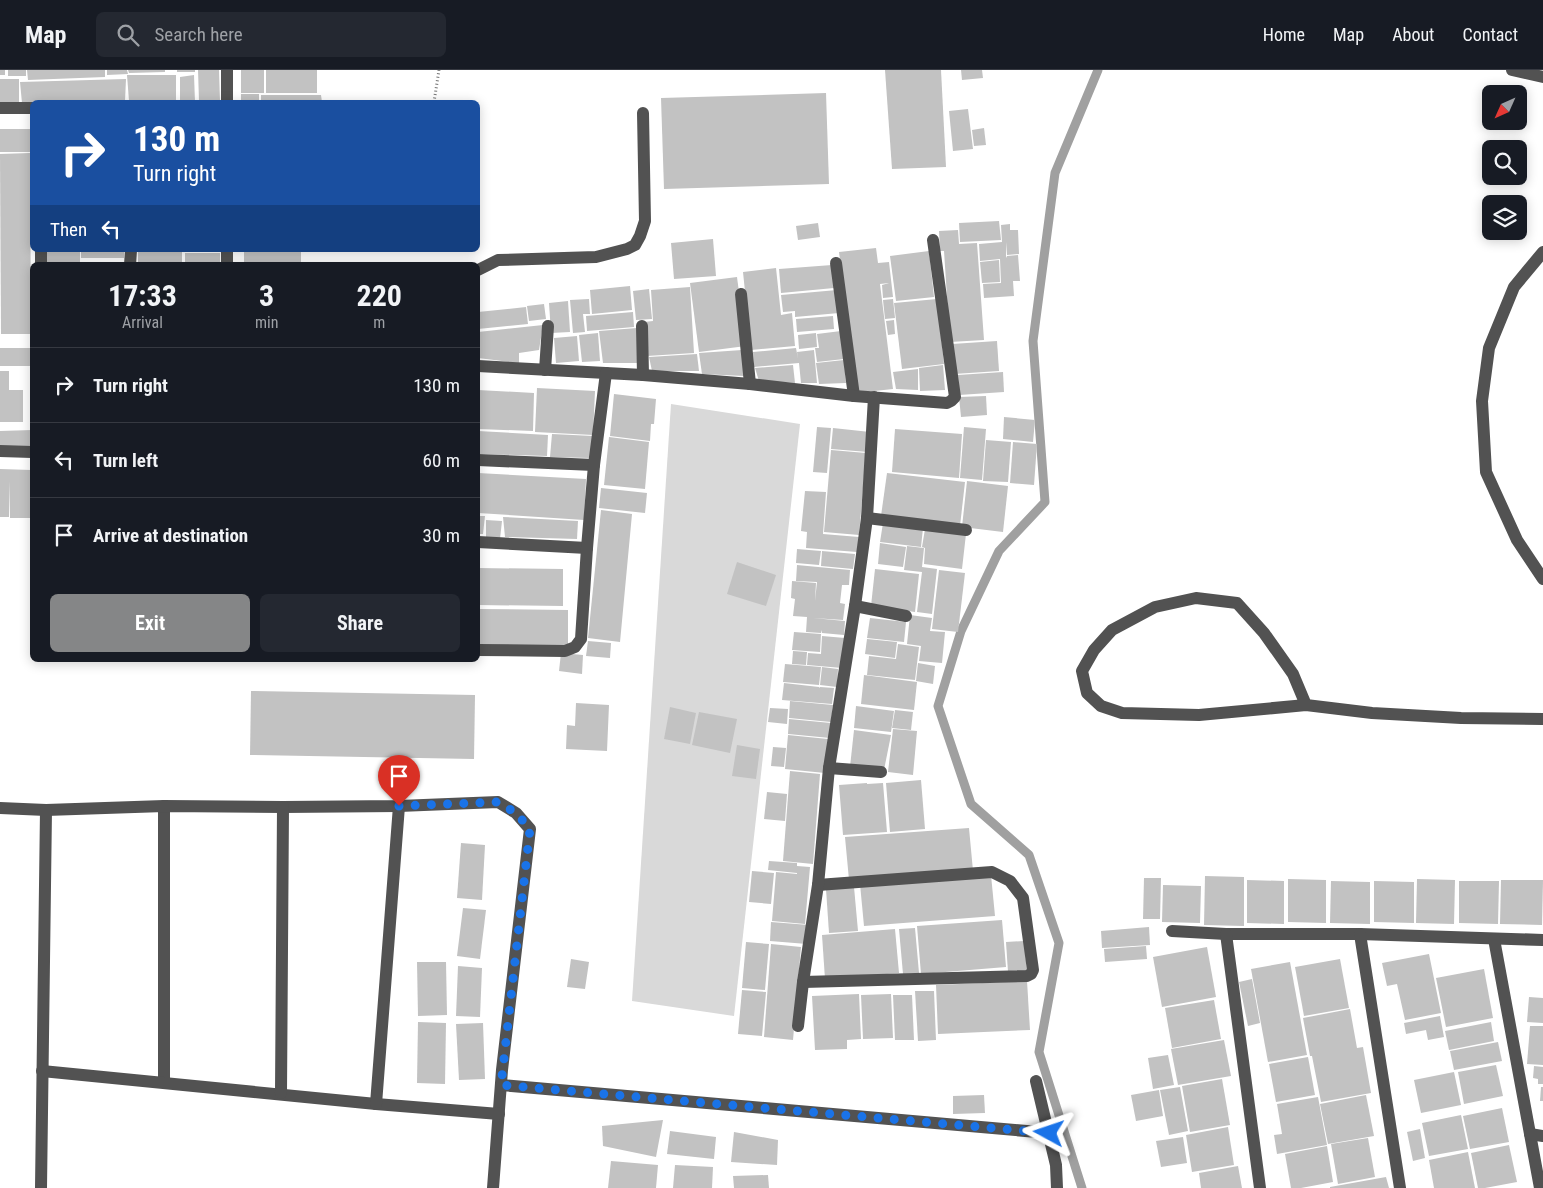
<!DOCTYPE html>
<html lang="en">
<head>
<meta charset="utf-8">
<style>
  :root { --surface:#171b24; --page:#242831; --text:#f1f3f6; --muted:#9ea1a6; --line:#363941; --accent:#858687 }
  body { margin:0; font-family:"Roboto Condensed",sans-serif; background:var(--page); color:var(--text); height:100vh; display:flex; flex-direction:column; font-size:19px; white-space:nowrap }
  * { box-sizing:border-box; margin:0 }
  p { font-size:16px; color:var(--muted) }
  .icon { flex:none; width:28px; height:28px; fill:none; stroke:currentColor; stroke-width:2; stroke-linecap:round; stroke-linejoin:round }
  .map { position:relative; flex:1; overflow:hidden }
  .sheet { position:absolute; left:30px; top:192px; width:450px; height:400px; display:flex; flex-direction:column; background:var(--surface); border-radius:8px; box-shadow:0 2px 12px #0003 }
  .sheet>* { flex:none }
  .banner { position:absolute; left:30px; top:30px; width:450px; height:152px; border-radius:8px; box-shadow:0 2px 12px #0003; background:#1a4fa0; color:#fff; overflow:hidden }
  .needle { width:32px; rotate:225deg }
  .tools { position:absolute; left:1482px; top:15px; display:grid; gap:10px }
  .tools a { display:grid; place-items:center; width:45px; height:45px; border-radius:8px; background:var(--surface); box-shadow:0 2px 12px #0003; font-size:25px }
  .pin { position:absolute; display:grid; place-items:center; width:42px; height:42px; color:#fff; margin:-51px -21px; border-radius:50% 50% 50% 0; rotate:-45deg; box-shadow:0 0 5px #0007 }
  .pin .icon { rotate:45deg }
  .me { position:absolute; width:55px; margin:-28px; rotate:275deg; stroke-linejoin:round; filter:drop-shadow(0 0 4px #0008) }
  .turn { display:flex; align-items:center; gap:18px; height:105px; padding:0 20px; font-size:22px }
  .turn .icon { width:65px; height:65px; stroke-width:2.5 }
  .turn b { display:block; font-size:35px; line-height:42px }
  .then { display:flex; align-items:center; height:48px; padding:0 20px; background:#0003; gap:10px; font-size:19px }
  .eta { display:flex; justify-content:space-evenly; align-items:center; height:85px; text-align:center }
  .eta b { font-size:30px; font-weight:700; line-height:35px }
  .cta { display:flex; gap:10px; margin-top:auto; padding:10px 20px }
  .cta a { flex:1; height:58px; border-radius:8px; background:var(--accent); color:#fff; font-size:20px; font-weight:700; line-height:58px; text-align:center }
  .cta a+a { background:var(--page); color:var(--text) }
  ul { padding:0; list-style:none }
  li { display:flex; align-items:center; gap:15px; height:75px; padding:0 20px; border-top:1px solid var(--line) }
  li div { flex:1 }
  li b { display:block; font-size:19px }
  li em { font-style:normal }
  header { display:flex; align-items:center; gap:30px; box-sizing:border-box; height:70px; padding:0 25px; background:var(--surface); border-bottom:1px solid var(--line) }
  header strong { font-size:24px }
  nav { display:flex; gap:28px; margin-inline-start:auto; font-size:18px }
  .search { width:350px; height:45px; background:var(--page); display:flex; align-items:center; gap:12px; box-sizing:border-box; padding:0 18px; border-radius:8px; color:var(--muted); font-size:19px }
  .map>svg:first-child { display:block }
  .green { fill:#d9d9d9 }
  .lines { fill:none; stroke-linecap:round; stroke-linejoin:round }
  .stream { stroke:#a0a0a0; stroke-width:9 }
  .building { fill:#c2c2c2 }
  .path { stroke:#747474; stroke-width:3; stroke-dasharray:1 2.5; stroke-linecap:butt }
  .minor { stroke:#525252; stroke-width:12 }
  .route { stroke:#1a73e8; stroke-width:9; stroke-dasharray:0 16.2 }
</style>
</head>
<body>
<header>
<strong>Map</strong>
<div class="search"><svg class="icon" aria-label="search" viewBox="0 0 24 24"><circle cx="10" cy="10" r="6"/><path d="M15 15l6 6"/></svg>Search here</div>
<nav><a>Home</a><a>Map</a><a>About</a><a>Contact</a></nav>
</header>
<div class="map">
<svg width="1543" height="1118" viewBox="0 0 1543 1118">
  <rect width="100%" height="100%" fill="#fff"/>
  <polygon class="green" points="671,334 800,354 734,946 632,931"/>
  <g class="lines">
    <polyline class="stream" points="1082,1118 1039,982 1059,873 1029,785 971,734 938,636 961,561 999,481 1045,432 1033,271 1055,103 1098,0"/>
  </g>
  <g class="building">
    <rect x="0" y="0" width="5" height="5"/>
    <rect x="8" y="0" width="18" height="6"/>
    <polygon points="27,0 105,0 105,7 28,10"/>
    <polygon points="107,0 127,0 128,4 107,5"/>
    <polygon points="128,0 165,0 165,2 129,3"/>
    <rect x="177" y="0" width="18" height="2"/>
    <polygon points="198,0 219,0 220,32 199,32"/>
    <rect x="241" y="0" width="23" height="23"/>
    <rect x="266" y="0" width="51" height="23"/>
    <polygon points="885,0 941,0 946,97 892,99"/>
    <polygon points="961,0 982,0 983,8 962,10"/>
    <polygon points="127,5 176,5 176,32 129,31"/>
    <polygon points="194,5 195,32 180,32 180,7"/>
    <polygon points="0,9 19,9 19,35 0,34"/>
    <polygon points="126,9 125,31 22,33 20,12"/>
    <polygon points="826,23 829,114 664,119 661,28"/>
    <rect x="241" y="24" width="18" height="8"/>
    <polygon points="261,25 321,25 322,32 261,32"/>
    <polygon points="968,39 973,79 953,81 949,41"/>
    <polygon points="984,58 986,75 974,76 972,60"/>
    <rect x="0" y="59" width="31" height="23"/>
    <polygon points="30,83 31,264 1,264 0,84"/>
    <polygon points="999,151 1001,170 960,172 959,153"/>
    <polygon points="818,153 820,167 798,170 796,156"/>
    <polygon points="1010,154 1010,160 1018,160 1019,184 1007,185 1006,172 1006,186 1007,188 1007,186 1018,185 1020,211 1013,211 1014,226 984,228 983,214 1001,213 1000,189 980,191 979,174 1002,172 1001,155"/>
    <polygon points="958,160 959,174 977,173 984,270 950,272 944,181 940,181 939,161"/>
    <polygon points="713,169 716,206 674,209 671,173"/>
    <polygon points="876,178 878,193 889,192 893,227 883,228 882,215 889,213 880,214 893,319 856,323 839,182"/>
    <polygon points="44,180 80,180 80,193 122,192 122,195 46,195"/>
    <rect x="81" y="180" width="43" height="8"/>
    <rect x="138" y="180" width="44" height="15"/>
    <rect x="244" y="180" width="57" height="15"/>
    <polygon points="929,181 934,227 896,231 890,186"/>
    <rect x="185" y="183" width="35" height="12"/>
    <polygon points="999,190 1000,212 982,213 980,192"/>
    <polygon points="346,192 362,193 362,195 346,195"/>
    <polygon points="832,195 834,218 781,223 779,199"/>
    <polygon points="776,198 781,245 792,243 795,276 751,280 743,202"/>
    <polygon points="737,207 746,276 699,282 690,213"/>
    <polygon points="630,216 632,240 592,244 590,220"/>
    <polygon points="690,217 694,283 647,286 644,252 653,251 651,220"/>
    <polygon points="649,219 652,249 636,250 633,221"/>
    <polygon points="837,220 839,243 795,247 795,241 783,242 781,225"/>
    <polygon points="589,229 590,244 583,244 585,262 573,263 570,230"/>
    <polygon points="893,229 895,248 885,249 883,230"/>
    <polygon points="937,229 944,294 902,299 894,233"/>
    <polygon points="568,231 570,262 551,263 549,233"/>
    <polygon points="544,234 546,249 529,251 527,236"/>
    <polygon points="526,237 528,254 478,259 478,242"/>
    <polygon points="633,242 634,257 587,261 586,246"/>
    <polygon points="833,246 834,259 797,262 796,249"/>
    <polygon points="894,250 895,264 888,265 886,251"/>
    <polygon points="543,255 539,280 519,283 519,293 478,288 478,262"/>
    <polygon points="637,258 640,293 603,293 599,261"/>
    <polygon points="841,261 844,289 817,292 815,278 819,278 817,264"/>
    <polygon points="598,263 600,291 582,292 579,265"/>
    <polygon points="816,263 817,277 799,279 798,265"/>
    <polygon points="577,266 579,291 556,293 554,268"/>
    <polygon points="997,271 999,301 954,304 952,274"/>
    <rect x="0" y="278" width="32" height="18"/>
    <polygon points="796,278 798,289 797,282 814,280 817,313 801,313 799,293 754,297 753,282"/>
    <polygon points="742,280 744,306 702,304 699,283"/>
    <polygon points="697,284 699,301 652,301 649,287"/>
    <polygon points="844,290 846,313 819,314 816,293"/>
    <polygon points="793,295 795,313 759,311 755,298"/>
    <polygon points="943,295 945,320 920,321 919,298"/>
    <polygon points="918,299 918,320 896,319 893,302"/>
    <polygon points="0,301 9,301 9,320 23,320 23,352 0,352"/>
    <polygon points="1003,302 1004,322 959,325 958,305"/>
    <polygon points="537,318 595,321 593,365 535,362"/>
    <polygon points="478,320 534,323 533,361 478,359"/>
    <polygon points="614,324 656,329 654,354 651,354 650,371 610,366"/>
    <polygon points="986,326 987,345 961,347 959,327"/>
    <polygon points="1004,347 1035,350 1033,372 1003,369"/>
    <polygon points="817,357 831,358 827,403 813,402"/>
    <polygon points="964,357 986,359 982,410 960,408"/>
    <polygon points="833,358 870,362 868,382 831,379"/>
    <polygon points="895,359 962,364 959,408 892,402"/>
    <polygon points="32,360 32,377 0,377 0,361"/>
    <polygon points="478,361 548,365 547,386 478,384"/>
    <polygon points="552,364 593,366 590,388 550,387"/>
    <polygon points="609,367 649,372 645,419 604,415"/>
    <polygon points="986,370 1011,372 1008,412 983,411"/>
    <polygon points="1013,372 1037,374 1034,415 1010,413"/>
    <polygon points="831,380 866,383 859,465 824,462"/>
    <polygon points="0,399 31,400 31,448 10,448 10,411 9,447 0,447"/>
    <polygon points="478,403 586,409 584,450 478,443"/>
    <polygon points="887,403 965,412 960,456 881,446"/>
    <polygon points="967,411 1008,416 1003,462 962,457"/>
    <polygon points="601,418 647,423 645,443 599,438"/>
    <polygon points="805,421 826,422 823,464 859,467 857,482 806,478 807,462 801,461"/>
    <polygon points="601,440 632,444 620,572 588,568"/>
    <polygon points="478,446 485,446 483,464 478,464"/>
    <polygon points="503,447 578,451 577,469 505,467"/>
    <polygon points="486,450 502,451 500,469 486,467"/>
    <polygon points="883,453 923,458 921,477 880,472"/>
    <polygon points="925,459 966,464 962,499 924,494 925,478 922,477"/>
    <polygon points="880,473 906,477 903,497 878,494"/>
    <polygon points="907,476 924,478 922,497 937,499 932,544 917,542 922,502 904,500"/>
    <polygon points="797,479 821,481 819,495 796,493"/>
    <polygon points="822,481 855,484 853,499 821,496"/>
    <polygon points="737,492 776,505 766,536 727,524"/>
    <polygon points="797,495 850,500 849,515 842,515 840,533 845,534 843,550 813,548 845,551 844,565 822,563 822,560 821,563 806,562 807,547 793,546 795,529 791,528 792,511 816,513 815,531 817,512 796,511"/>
    <polygon points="478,498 563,499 563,536 478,535"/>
    <polygon points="875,499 919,504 915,542 871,536"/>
    <polygon points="939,500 965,503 958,562 932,559"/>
    <polygon points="478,539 568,540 568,576 478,575"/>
    <polygon points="910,545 932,548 930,561 945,562 942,593 919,591 921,576 907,574"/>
    <polygon points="870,548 906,552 904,572 867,568"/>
    <polygon points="794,562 821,564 820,582 792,580"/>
    <polygon points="822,566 845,568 842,598 807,595 808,583 821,584"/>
    <polygon points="867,569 897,572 895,588 865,584"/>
    <polygon points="588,571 611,573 610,588 586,586"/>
    <polygon points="898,574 919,577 915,610 867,605 869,586 896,589"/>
    <polygon points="793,581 807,582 806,595 792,594"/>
    <polygon points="561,583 583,585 582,604 559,601"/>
    <polygon points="918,593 935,596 933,614 916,611"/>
    <polygon points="785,594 821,597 819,615 783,612"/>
    <polygon points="822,597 838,599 837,617 820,615"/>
    <polygon points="864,605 917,612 914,640 861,634"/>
    <polygon points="784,613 819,617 819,618 820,617 834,618 832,634 782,630"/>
    <polygon points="251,621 475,625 474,689 250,685"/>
    <polygon points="790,631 833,635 831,652 789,648"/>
    <polygon points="576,633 609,635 607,681 566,679 567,655 575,656"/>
    <polygon points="856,636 894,641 891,662 854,658"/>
    <polygon points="670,637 696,643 690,674 664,669"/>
    <polygon points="770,638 788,639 787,654 768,652"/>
    <polygon points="895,640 913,642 911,660 892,658"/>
    <polygon points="699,642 737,649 730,683 692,675"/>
    <polygon points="789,649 831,653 830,668 788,664"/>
    <polygon points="893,659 917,661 913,705 888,702"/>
    <polygon points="854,660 891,665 884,700 850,697"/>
    <polygon points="788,665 828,669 825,703 785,699"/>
    <polygon points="737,675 760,679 756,709 732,706"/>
    <polygon points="773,677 786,678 784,697 771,696"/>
    <polygon points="790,701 820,704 813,794 783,791"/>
    <polygon points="921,710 925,759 890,762 886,713"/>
    <polygon points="867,713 867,714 883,713 887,762 843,765 839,715"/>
    <polygon points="767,722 787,724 785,751 764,749"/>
    <polygon points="969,758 973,801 849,810 845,767"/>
    <polygon points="461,773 485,775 482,830 457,828"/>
    <polygon points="769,791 797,793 797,796 810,797 805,854 772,851 776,802 797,804 797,803 768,800"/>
    <polygon points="752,801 774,803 771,834 749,832"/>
    <polygon points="991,805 995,846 864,856 860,814"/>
    <polygon points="1205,806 1244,807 1244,856 1204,855"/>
    <polygon points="1144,808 1161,808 1160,849 1143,849"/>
    <polygon points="1288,809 1326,810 1326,853 1288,852"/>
    <polygon points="1417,809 1455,810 1454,854 1416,853"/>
    <polygon points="1247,810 1284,811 1284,854 1247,853"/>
    <polygon points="1501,810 1543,810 1542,855 1500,854"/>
    <polygon points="1331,811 1370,812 1370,854 1330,853"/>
    <polygon points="1374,811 1414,812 1414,853 1374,852"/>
    <polygon points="1459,811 1499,811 1498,854 1459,853"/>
    <polygon points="1163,815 1201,816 1200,853 1162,852"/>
    <polygon points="854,817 858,861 829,863 826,819"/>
    <polygon points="463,838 486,840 480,889 457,886"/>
    <polygon points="1002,850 1006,897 921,904 917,856"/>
    <polygon points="771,852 809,855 807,874 770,871"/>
    <polygon points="1149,857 1150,875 1102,878 1101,861"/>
    <polygon points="915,858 919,903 903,904 899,859"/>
    <polygon points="895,859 899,903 825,909 822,865"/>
    <polygon points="1024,871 1027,901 1008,902 1006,872"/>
    <polygon points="746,872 769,874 765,920 742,918"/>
    <polygon points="771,874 801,877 793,970 764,967"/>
    <polygon points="1146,876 1147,889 1105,892 1104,879"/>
    <polygon points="1207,877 1216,927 1162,937 1153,887"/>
    <polygon points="1429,884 1441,943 1405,950 1397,914 1387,916 1382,893"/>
    <polygon points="571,889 589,892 585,919 567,917"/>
    <polygon points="1340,889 1349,938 1304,946 1295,897"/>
    <polygon points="417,892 446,892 447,945 418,946"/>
    <polygon points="1290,892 1307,985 1268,992 1251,899"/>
    <polygon points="458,896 482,898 480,947 456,946"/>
    <polygon points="1484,899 1493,948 1446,957 1436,908"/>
    <polygon points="1252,909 1260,953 1248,956 1239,912"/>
    <polygon points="1027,911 1030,960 938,964 936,915"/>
    <polygon points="742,920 766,922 762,966 738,964"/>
    <polygon points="915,921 934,921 936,970 918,971"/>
    <polygon points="859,924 861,969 847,970 847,979 815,980 812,926"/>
    <polygon points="891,924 893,968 863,969 861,925"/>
    <polygon points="893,925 912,925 914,970 895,970"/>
    <polygon points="1529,927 1543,928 1543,953 1527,952"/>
    <polygon points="1214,930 1221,969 1172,978 1165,938"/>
    <polygon points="1350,939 1357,978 1363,977 1371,1023 1321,1032 1312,986 1310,986 1303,948"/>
    <polygon points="1440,946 1444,967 1428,970 1426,960 1406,964 1404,953"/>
    <polygon points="418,952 446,953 445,1014 417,1013"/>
    <polygon points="1491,952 1494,971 1449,980 1445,961"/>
    <polygon points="483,953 485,1009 459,1010 456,954"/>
    <polygon points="1530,956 1543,956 1543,995 1527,994"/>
    <polygon points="1224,970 1231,1006 1178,1015 1171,979"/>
    <polygon points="1498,972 1502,991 1454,1000 1450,981"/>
    <polygon points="1168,985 1174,1015 1153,1019 1148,988"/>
    <polygon points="1308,987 1315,1025 1276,1032 1269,994"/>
    <polygon points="1496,995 1503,1026 1464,1034 1458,1002"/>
    <polygon points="1534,996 1543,997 1543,1014 1538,1014 1538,1009 1533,1008"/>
    <polygon points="1454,1002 1461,1035 1421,1043 1414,1010"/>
    <polygon points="1222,1009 1230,1055 1190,1062 1182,1016"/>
    <polygon points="1180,1017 1188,1061 1169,1065 1160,1020"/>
    <polygon points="1541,1017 1543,1017 1543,1031 1540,1031"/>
    <polygon points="1159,1020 1163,1046 1136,1051 1131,1025"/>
    <polygon points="984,1025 985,1043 953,1044 953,1026"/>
    <polygon points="1366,1025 1374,1066 1328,1074 1320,1034"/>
    <polygon points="1318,1027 1327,1075 1277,1084 1274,1065 1282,1064 1277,1034"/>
    <polygon points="1502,1038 1509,1072 1470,1079 1463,1046"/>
    <polygon points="1461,1045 1468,1079 1429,1086 1422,1053"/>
    <polygon points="663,1050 656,1087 603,1076 602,1056"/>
    <polygon points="1228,1057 1234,1095 1192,1102 1186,1065"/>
    <polygon points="1420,1059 1425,1088 1413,1091 1407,1062"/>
    <polygon points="670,1061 716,1067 714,1089 667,1084"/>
    <polygon points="734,1062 778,1070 777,1095 731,1092"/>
    <polygon points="1183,1067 1187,1093 1161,1097 1156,1071"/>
    <polygon points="1368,1068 1375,1107 1338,1114 1331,1074"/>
    <polygon points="1509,1075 1517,1112 1485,1118 1478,1118 1471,1083"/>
    <polygon points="1327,1076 1333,1112 1301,1118 1291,1118 1285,1084"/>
    <polygon points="1468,1082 1475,1118 1434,1118 1429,1090"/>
    <polygon points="611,1091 658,1095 656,1118 608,1118"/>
    <polygon points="675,1095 713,1097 712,1118 673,1118"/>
    <polygon points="1238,1096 1242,1118 1201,1118 1199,1103"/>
    <polygon points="768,1105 769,1118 734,1118 733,1106"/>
    <polygon points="1386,1107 1389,1118 1330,1118 1330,1117"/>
  </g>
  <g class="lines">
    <polyline class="path" points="434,32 439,0"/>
    <g class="minor">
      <polyline points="227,0 227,32"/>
      <polyline points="1512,0 1543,7"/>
      <polyline points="0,38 32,38"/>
      <polyline points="41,180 41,195"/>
      <polyline points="1543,182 1514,217 1489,278 1482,331 1486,402 1517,470 1543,509"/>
      <polyline points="836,193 854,326"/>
      <polyline points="130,195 131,180"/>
      <polyline points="227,195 227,180"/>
      <polyline points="478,200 498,190 596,187 627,179 635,175 640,166 645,151 643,43"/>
      <polyline points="741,224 750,314"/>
      <polyline points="642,256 643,305"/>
      <polyline points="478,296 643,305 750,314 854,326 947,333 951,331 955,327 933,170"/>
      <polyline points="545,300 548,256"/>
      <polyline points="0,381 32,382"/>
      <polyline points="478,390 594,395"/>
      <polyline points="867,448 966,460"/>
      <polyline points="478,472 587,478"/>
      <polyline points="855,536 906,546"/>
      <polyline points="478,580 565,581 575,577 581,569 587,478 594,395 606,303"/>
      <polyline points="1306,635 1293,604 1264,563 1237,533 1196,528 1155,537 1112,560 1094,580 1082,601 1087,623 1101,636 1122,643 1199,645 1306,635 1372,643 1461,648 1543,649"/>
      <polyline points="829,698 881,702"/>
      <polyline points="164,736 164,1012"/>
      <polyline points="0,738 46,740 164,736 283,737 399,736 498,732 516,743 530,759 502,1000 493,1118"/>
      <polyline points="1172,861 1226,864 1360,864 1543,870"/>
      <polyline points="1226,864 1260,1118"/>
      <polyline points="1360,864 1400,1118"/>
      <polyline points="1494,869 1540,1118"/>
      <polyline points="803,912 1027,906 1031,904 1033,900 1023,828 1010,811 992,802 818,815"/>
      <polyline points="798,956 803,912 818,815 829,698 855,536 867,448 874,327"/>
      <polyline points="42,1001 376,1034 499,1044"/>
      <polyline points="1036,1011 1056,1095 1057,1118"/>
      <polyline points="501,1015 1049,1063"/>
      <polyline points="281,1023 283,737"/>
      <polyline points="376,1034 399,736"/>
      <polyline points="1530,1064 1543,1066"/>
      <polyline points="41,1118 46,740"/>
    </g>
  </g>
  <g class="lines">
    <polyline class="route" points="399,736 498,732 516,743 530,759 501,1015 1049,1063"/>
  </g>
</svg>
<div class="tools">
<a><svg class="needle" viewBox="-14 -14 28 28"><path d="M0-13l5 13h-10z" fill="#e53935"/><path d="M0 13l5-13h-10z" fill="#9ea1a6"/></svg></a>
<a><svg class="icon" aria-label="search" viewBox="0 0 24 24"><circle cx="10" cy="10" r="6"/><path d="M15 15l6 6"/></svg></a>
<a><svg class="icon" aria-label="layers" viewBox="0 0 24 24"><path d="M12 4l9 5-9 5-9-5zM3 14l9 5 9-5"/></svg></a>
</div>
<div class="pin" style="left:399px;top:736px;background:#d93025"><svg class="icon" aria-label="arrive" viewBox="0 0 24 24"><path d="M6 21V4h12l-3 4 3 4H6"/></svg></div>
<svg class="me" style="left:1049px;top:1063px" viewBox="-20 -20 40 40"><path d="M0-17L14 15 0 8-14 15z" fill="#1a73e8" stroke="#fff" stroke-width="4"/></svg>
<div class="banner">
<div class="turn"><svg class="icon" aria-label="right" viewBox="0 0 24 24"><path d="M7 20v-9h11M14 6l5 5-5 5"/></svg><div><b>130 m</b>Turn right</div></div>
<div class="then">Then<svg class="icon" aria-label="left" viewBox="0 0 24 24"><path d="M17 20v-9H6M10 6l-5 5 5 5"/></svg></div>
</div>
<section class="sheet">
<div class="eta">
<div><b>17:33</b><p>Arrival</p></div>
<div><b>3</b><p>min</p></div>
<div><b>220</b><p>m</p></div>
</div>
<ul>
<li><svg class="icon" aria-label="right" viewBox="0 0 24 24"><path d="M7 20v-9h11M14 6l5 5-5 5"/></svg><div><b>Turn right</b></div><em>130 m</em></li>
<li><svg class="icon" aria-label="left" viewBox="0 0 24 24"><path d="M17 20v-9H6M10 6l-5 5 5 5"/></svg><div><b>Turn left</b></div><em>60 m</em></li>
<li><svg class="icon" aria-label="arrive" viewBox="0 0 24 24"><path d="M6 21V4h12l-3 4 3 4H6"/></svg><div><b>Arrive at destination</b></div><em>30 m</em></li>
</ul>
<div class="cta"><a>Exit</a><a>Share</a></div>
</section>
</div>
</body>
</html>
